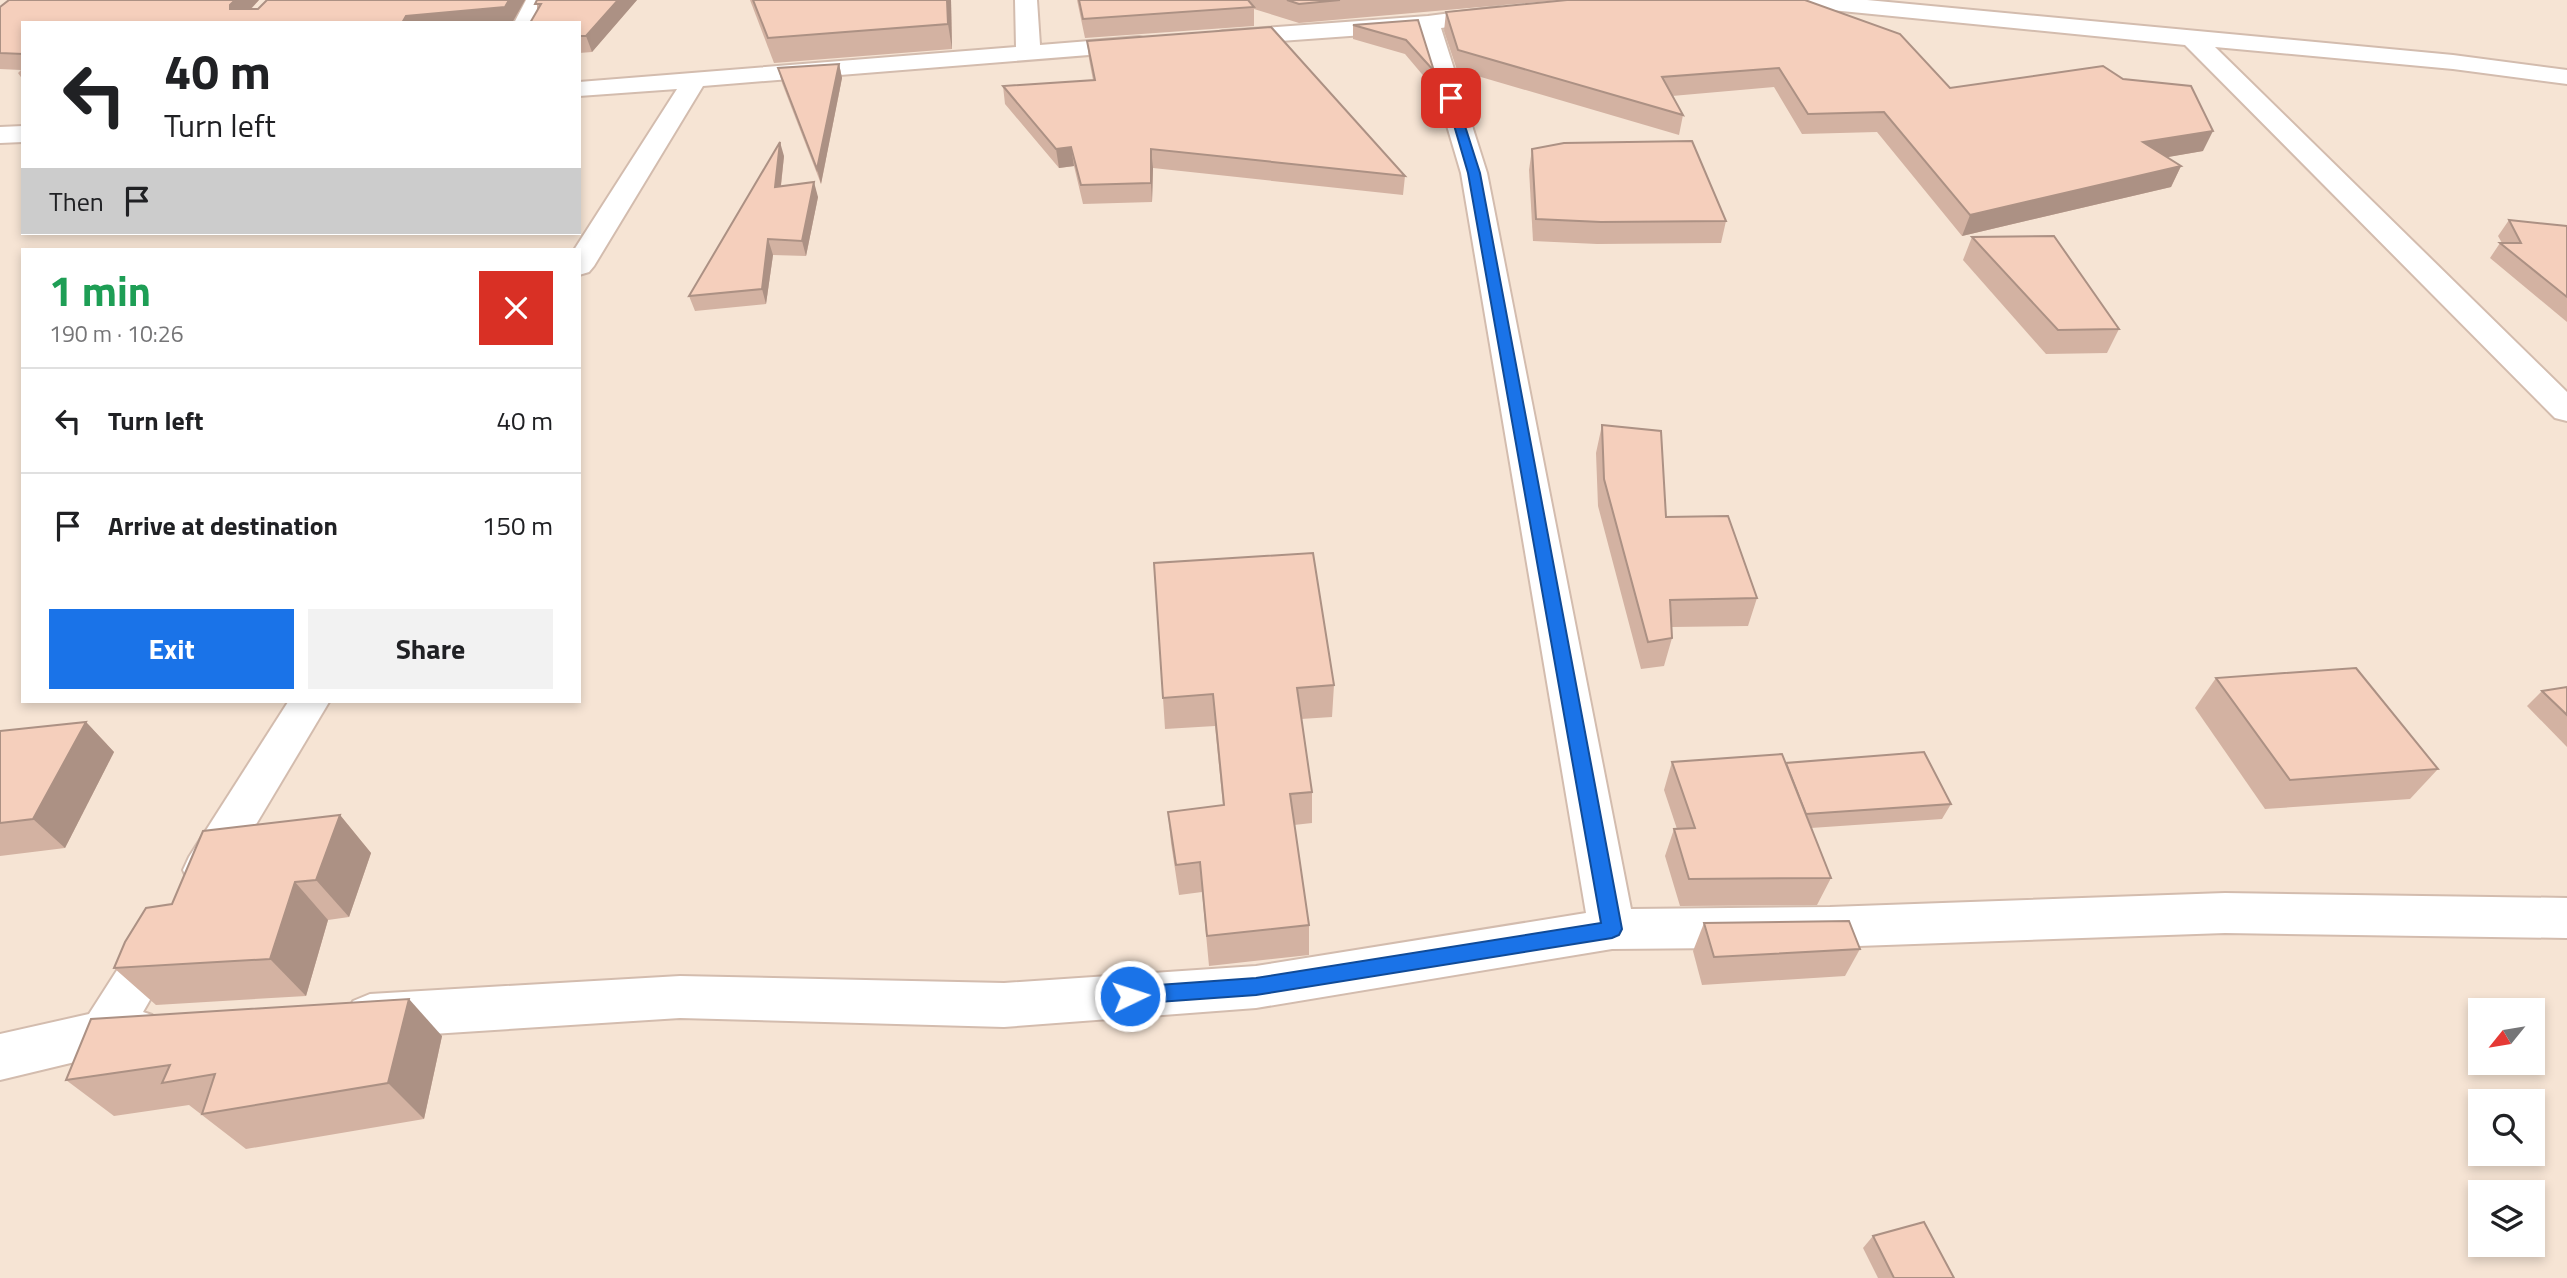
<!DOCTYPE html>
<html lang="en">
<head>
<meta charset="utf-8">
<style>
  :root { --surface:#fff; --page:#f2f2f2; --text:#202124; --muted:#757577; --line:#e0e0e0; --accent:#1a73e8 }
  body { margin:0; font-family:"Titillium Web",sans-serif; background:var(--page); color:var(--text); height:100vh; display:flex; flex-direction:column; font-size:26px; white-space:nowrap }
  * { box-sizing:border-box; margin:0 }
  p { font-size:23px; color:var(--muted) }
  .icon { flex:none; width:38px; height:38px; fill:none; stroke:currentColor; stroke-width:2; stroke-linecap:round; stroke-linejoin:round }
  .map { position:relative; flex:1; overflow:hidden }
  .side { position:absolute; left:21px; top:248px; width:560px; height:455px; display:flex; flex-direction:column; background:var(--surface); border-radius:0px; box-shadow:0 4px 10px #0003 }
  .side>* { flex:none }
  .guide { position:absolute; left:21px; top:21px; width:560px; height:214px; border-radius:0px; box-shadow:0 4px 10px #0003; background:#fff; color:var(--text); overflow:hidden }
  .needle { width:46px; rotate:240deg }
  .buttons { position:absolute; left:2468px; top:998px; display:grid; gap:14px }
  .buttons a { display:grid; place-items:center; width:77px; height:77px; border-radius:0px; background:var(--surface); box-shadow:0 4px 10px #0003; font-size:35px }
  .pin { position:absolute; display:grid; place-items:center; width:60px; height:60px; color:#fff; margin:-30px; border-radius:14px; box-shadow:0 4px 10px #0006 }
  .me { position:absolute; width:77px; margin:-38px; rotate:86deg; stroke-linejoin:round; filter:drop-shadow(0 0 5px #0008) }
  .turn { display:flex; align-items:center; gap:24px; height:147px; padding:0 28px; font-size:32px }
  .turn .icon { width:91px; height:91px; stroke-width:2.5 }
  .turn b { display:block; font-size:49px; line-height:60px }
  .then { display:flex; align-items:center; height:66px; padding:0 28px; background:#0003; gap:14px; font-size:26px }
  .round { display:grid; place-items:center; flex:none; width:74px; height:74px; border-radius:0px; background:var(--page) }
  .overview { display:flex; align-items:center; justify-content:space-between; height:119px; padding:0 28px }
  h1 { font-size:42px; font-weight:700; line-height:52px; color:#1e9e55 }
  .action { display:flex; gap:14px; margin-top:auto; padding:14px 28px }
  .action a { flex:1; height:80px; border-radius:0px; background:var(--accent); color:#fff; font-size:28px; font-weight:700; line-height:80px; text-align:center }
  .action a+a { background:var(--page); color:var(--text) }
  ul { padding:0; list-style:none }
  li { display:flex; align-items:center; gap:21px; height:105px; padding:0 28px; border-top:2px solid var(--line) }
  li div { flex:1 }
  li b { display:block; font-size:26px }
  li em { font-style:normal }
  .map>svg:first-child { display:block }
  .residential { fill:#f6e4d4; fill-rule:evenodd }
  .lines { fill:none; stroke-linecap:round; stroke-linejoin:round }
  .street-casing { stroke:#d3bcae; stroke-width:4 }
  .street { fill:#fff; fill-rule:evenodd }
  .wall { fill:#d3b2a2 }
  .shaded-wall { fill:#ac9184 }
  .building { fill:#f5cfbc; stroke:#ac9184; stroke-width:2 }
  .route { fill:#1a73e8; stroke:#114b97; stroke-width:2 }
</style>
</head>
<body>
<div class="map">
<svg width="2567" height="1278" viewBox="0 0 2567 1278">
  <rect width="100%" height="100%" fill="#fef3e6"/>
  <path class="residential" d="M0 0H2567V1278H0ZM23 23H579V233H23ZM23 250H579V702H23ZM2480 1010H2532V1062H2480ZM2480 1101H2532V1153H2480ZM2480 1192H2532V1244H2480Z"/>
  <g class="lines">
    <g class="street-casing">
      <g id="street">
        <polygon points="526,0 548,0 537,23 514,23"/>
        <polygon points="1015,0 1037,0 1040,45 1139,37 1147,39 1151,44 1147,49 1139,51 703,86 594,266 589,272 579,275 579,250 574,250 677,89 579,96 579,82 1016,47"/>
        <polygon points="1790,0 1867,0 2453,55 2567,70 2567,84 2453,69 2215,47 2567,392 2567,421 2555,418 2185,45 1801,7 1793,5"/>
        <polygon points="1498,7 1506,9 1509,14 1506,19 1441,28 1487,173 1631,909 1830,907 2225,893 2567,898 2567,938 2225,933 1830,947 1612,949 1256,1008 1004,1027 680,1018 370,1038 353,1031 346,1016 353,1001 370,994 680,976 1004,983 1256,966 1586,913 1461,173 1419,31 1223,45 1215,43 1211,38 1215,33 1223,31 1428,16"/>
        <polygon points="23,126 23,142 0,143 0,127"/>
        <polygon points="288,702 329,702 221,883 205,889 189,883 183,870 189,857"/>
        <polygon points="160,922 176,928 183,942 143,1012 152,1015 159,1031 152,1047 135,1053 104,1055 0,1080 0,1034 89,1014 144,928"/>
      </g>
    </g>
    <use href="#street" class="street"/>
  </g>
  <g class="wall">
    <polygon points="9,0 259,0 251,9 258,9 267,0 525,0 512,23 23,23 23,80 18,73 21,70 0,69 0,7"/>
    <polygon points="537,0 637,0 592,52 579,53 579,23 537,10"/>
    <polygon points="750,0 951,0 952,49 774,63"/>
    <polygon points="1077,0 1561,0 1299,23 1254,9 1254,26 1085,38"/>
    <polygon points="1446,12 1950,88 2203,151 2167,157 2181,166 2171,187 1962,236 1877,132 1802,134 1774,87 1672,96 1683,115 1679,135 1457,70 1444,31"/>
    <polygon points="1418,20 1434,71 1432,86 1405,54 1353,39 1353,25"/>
    <polygon points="1087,41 1405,176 1403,195 1153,168 1152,202 1083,204 1074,166 1059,168 1005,104 1003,86 1093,80 1089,59"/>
    <polygon points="839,64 842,78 821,184 782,83 778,68"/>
    <polygon points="1532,149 1726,221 1721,243 1597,244 1533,241 1529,170"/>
    <polygon points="784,156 781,186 818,197 806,256 773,255 766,304 695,311 689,296"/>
    <polygon points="2509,220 2567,226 2567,322 2490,258 2500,243 2502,243 2498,236"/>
    <polygon points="1972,237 2119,329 2107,353 2046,354 1963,260"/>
    <polygon points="1602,425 1666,517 1757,598 1748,626 1672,627 1672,638 1664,666 1641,669 1598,506 1596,453"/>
    <polygon points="2216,678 2438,769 2410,799 2265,809 2195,708"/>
    <polygon points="1334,685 1332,717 1301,719 1312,792 1312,823 1294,825 1309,925 1309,955 1209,966 1202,892 1179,895 1171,843 1168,812 1223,805 1215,726 1165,729 1163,698"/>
    <polygon points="2567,687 2567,747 2527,706 2542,691"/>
    <polygon points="86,722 114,752 65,848 0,856 0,731"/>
    <polygon points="1672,762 1786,763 1951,804 1942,819 1811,828 1831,878 1817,905 1680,906 1665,856 1674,829 1677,829 1664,790"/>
    <polygon points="340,815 371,853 349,917 328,920 306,996 156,1005 114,968 172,904"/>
    <polygon points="1704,923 1860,949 1845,976 1702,985 1693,951"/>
    <polygon points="91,1019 442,1036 424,1119 246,1149 189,1105 114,1116 66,1080"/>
    <polygon points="1873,1236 1954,1278 1878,1278 1863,1248"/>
  </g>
  <g class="shaded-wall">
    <polygon points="235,0 259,0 239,21 230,9 230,5"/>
    <polygon points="509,0 525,0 512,23 402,23 406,16"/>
    <polygon points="618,0 637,0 592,52 586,36"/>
    <polygon points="947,0 951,0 952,49 948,24"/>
    <polygon points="839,64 842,78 821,184 817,169"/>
    <polygon points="2213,131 2203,151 2134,163 2143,142"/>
    <polygon points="780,142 784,156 779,202 775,187"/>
    <polygon points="1071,147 1074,166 1059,168 1056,149"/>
    <polygon points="1151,149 1153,168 1152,202 1151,183"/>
    <polygon points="2181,166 2171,187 1962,236 1970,215"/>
    <polygon points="814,182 818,197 806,256 802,241"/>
    <polygon points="768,239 773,255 766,304 762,289"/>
    <polygon points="86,722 114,752 65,848 33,819"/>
    <polygon points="340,815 371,853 349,917 316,880"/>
    <polygon points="295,882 328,920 306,996 270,959"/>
    <polygon points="409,999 442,1036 424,1119 388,1083"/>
  </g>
  <g class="building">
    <polygon points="9,0 235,0 230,5 230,9 258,9 267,0 509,0 505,7 406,16 402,23 23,23 23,54 0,53 0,7"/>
    <polygon points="537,0 618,0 586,36 579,36 579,23 530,23 541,4 535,4"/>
    <polygon points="753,0 947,0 948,24 768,38"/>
    <polygon points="1079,0 1248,0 1254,7 1083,19"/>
    <polygon points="1287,0 1340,0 1299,4"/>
    <polygon points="1567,0 1805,0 1900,34 1950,88 2103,66 2123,79 2191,86 2213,131 2143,142 2181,166 1970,215 1884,112 1808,114 1779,68 1662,77 1683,115 1458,50 1446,12"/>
    <polygon points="1418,20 1434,71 1406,40 1353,25"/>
    <polygon points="1271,27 1405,176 1151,149 1151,183 1081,185 1071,147 1056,149 1003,86 1095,80 1087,41"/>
    <polygon points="839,64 817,169 778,68"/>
    <polygon points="1692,141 1726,221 1601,222 1536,219 1532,149 1564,143"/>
    <polygon points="780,142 775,187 814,182 802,241 768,239 762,289 689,296"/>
    <polygon points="2509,220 2567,226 2567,297 2500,243 2521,243"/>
    <polygon points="2054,236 2119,329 2058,330 1972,237"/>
    <polygon points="1602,425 1661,431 1666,517 1728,516 1757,598 1670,600 1672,638 1648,642 1604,479"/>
    <polygon points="1313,553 1334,685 1297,688 1312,792 1290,794 1309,925 1207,936 1200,862 1176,865 1168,812 1224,805 1213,694 1163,698 1154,563"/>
    <polygon points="2356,668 2438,769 2290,780 2216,678"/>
    <polygon points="2567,687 2567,715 2542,691"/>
    <polygon points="86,722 33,819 0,823 0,731"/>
    <polygon points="1924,752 1951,804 1806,814 1786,763"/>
    <polygon points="1782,754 1831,878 1689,879 1674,829 1695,828 1672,762"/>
    <polygon points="340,815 316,880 295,882 270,959 114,968 125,942 146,908 172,904 203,831"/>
    <polygon points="1849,921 1860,949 1714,957 1704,923"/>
    <polygon points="409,999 388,1083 202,1114 215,1074 162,1083 170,1065 66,1080 91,1019"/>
    <polygon points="1924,1222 1954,1278 1894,1278 1873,1236"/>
  </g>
  <polygon class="route" points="1451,95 1456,98 1480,173 1622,929 1619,935 1612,938 1256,995 1130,1004 1123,1002 1120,996 1123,989 1130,987 1256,978 1601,923 1468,173 1446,98"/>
</svg>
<div class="buttons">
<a><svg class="needle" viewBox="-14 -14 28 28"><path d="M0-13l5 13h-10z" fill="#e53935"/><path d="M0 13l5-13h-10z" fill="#757577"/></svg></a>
<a><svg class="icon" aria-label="search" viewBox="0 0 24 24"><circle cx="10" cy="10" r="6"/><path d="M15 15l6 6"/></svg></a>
<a><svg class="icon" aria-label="layers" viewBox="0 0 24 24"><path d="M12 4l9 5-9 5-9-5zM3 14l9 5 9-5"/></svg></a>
</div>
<div class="pin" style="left:1451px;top:98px;background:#d93025"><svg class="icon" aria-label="arrive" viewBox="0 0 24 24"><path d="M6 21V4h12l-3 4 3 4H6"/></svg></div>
<svg class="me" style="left:1130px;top:996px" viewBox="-20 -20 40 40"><circle r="17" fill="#1a73e8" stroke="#fff" stroke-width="3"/><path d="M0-11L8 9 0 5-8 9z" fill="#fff"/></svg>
<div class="guide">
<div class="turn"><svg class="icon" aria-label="left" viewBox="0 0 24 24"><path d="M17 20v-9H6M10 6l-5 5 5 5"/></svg><div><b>40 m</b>Turn left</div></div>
<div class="then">Then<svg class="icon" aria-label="arrive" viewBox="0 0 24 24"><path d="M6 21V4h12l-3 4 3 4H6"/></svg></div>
</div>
<section class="side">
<div class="overview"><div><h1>1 min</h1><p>190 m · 10:26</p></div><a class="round" style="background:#d93025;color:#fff"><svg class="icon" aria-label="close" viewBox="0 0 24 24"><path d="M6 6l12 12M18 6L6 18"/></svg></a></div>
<ul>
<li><svg class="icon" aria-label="left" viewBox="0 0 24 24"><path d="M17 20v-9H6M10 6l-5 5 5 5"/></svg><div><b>Turn left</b></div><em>40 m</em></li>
<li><svg class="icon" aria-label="arrive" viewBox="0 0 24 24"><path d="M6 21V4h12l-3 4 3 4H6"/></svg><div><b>Arrive at destination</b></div><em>150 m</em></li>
</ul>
<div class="action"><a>Exit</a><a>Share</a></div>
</section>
</div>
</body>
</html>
